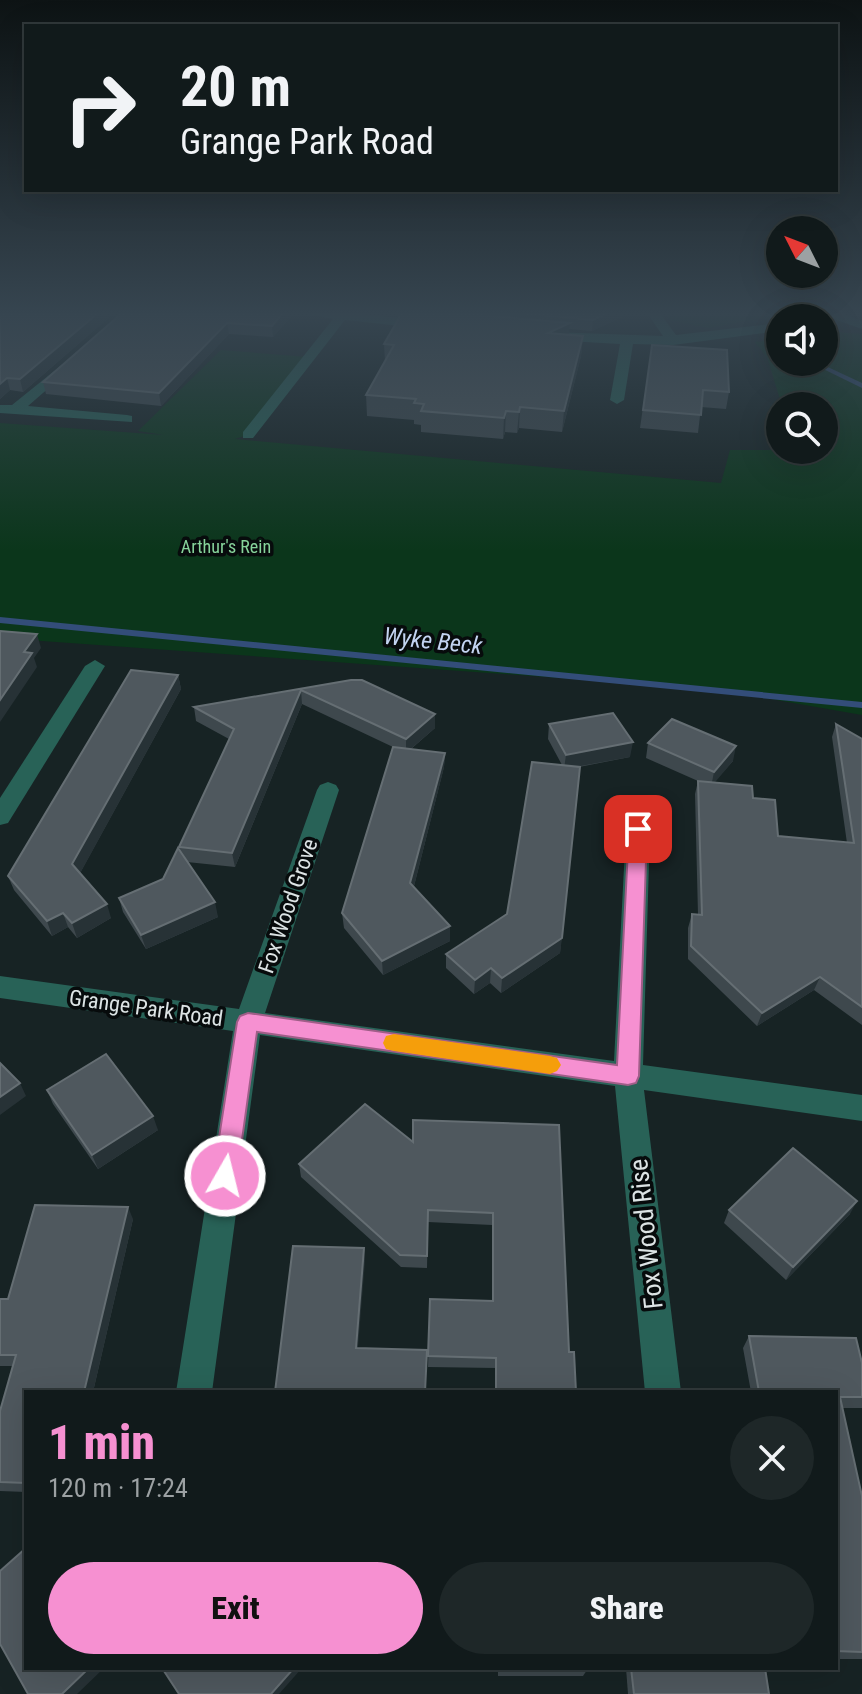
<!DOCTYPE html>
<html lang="en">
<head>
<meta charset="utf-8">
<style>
  :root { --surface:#111a1b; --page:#1e2728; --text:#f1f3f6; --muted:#9ca1a3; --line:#30383a; --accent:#f690d1 }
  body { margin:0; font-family:"Roboto Condensed",sans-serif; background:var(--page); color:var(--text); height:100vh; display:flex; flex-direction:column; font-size:30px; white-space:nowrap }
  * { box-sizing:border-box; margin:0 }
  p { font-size:26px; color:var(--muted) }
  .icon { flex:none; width:44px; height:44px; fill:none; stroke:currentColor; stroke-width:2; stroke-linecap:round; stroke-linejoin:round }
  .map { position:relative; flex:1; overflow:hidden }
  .details { position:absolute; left:24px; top:1390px; width:814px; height:280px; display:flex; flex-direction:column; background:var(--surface); border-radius:0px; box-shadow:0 8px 32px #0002,0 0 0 2px var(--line) }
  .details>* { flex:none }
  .top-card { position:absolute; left:24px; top:24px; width:814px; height:168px; border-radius:0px; box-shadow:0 8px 32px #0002,0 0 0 2px var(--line); background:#111a1b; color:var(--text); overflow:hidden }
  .needle { width:52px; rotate:312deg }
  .tools { position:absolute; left:766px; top:216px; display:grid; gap:16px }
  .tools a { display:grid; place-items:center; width:72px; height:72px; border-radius:50%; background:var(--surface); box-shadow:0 8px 32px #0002,0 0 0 2px var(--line); font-size:40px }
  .pin { position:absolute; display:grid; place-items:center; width:68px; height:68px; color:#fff; margin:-34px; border-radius:16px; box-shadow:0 4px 12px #0006 }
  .me { position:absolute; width:88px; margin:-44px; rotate:8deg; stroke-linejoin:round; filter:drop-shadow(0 0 6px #0008) }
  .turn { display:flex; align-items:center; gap:28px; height:168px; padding:0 24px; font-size:36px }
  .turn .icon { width:104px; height:104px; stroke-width:2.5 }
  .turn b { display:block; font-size:56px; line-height:68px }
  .round { display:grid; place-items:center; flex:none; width:84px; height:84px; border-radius:42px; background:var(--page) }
  .summary { display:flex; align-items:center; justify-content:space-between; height:136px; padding:0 24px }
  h1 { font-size:48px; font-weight:800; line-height:60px; color:var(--accent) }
  .cta { display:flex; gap:16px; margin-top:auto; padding:16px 24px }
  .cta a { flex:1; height:92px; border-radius:48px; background:var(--accent); color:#111; font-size:32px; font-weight:800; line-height:92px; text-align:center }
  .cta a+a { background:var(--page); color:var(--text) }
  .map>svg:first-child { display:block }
  .green { fill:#0b361b }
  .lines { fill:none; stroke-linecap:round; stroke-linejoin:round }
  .stream { fill:#334d79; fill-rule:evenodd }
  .minor { fill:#286257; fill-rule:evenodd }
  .wall { fill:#3e484d }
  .shaded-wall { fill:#273236 }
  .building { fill:#4f585e; stroke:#656e73; stroke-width:2 }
  .route { fill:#f690d1; stroke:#a05e88; stroke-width:2 }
  .slow { fill:#f59e0b }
  .labels { text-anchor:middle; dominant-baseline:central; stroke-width:7; stroke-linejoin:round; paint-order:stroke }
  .far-park-label { font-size:18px; fill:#87d49b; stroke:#070b0c }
  .street-label { font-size:22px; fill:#dce3e4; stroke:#070b0c }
  .water-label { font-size:24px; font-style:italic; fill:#c3d4f1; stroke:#070b0c }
  .near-street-label { font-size:26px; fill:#dce3e4; stroke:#070b0c }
</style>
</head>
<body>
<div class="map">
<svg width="862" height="1694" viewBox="0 0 862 1694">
  <rect width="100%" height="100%" fill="#172324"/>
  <g class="green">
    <polygon points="665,313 790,313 708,328 669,320"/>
    <polygon points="824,331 862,334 862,715 713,689 0,638 0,423 164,435 138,431 221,350 308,357 248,435 235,439 721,483 730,450 824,450 824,406 782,406 767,357 755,342 780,339 780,362 824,362"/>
  </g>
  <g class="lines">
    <g class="stream">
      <polygon points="809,362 817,362 862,383 862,388"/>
      <polygon points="0,617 862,702 862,708 0,623"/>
    </g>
    <g class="minor">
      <polygon points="303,313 351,313 430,321 436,325 430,329 345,320 253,438 243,438 243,432 333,319"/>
      <polygon points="647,313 660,313 676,335 780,323 780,331 673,345 633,344 624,400 617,404 610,400 620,344 550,340 543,336 550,332 663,336"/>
      <polygon points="830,313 842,313 862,321 862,329 831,318"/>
      <polygon points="69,359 76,363 74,366 28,406 127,415 132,416 132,422 0,413 0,405 12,405"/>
      <polygon points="95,660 105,666 8,823 0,825 0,798 85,666"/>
      <polygon points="328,782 336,785 339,790 265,1013 614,1061 626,829 630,823 638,821 646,823 650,829 643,1065 862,1095 862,1121 644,1090 681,1392 645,1392 615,1086 260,1035 212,1392 176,1392 233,1031 0,998 0,976 239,1009 317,790 320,785"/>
    </g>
  </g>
  <g class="wall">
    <polygon points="0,313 114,313 23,392 10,390 0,399"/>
    <polygon points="122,313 294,313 273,337 229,334 161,406 46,394 43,382"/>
    <polygon points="400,313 622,313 622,317 592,331 569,329 569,335 583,336 581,356 562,432 519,428 517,433 505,432 503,439 421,432 421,425 414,424 414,420 367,416 366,395 385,361 384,344 399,318"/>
    <polygon points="652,345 729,392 726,409 701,407 698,433 640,428"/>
    <polygon points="178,675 181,689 80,873 111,918 77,938 68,927 52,936 14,890 8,876"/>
    <polygon points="351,680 435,714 435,728 411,749 445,753 444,767 414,886 450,941 383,975 344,928 342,913 393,747 302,704 235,867 187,862 218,917 146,949 123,912 119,898 163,879 180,852 179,847 229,739 196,721 194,707"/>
    <polygon points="549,724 630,757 579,767 560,953 501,993 490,983 474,994 446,968 446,954 507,914 562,765 548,739"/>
    <polygon points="836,724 862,739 862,1025 814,990 757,1026 688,959 688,928 692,914 698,915 695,794 698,781 646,758 648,743 733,761 714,782 753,798 778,836 847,843 832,737"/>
    <polygon points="47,1090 158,1130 98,1169 53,1104"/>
    <polygon points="559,1125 569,1352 576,1392 495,1392 495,1368 428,1367 430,1299 492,1301 492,1225 428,1222 427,1268 401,1267 301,1177 299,1164 413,1142"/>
    <polygon points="729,1210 850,1214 786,1280 724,1223"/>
    <polygon points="133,1219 93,1392 26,1392 26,1492 0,1491 0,1411 13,1366 0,1366 0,1299 8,1299"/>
    <polygon points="749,1336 862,1363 862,1408 842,1408 862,1496 862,1659 836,1659 836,1392 751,1392 743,1348"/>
    <polygon points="498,1668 587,1668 587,1670 583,1676 498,1676"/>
    <polygon points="626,1668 765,1668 769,1694 628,1694"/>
  </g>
  <g class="shaded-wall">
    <polygon points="98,313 114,313 23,392 20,379"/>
    <polygon points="283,313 294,313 273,337 272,326"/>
    <polygon points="607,313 622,313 622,317 592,331 593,320"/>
    <polygon points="227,323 229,334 161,406 159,393"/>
    <polygon points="570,323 568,342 548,333"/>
    <polygon points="583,336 581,356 562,432 564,411"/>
    <polygon points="7,378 10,390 0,399 0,384"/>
    <polygon points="520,407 519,428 517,433 519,412"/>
    <polygon points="506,411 505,432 503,439 504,418"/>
    <polygon points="37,634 41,648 34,658 37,667 0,722 0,700 24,652"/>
    <polygon points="178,675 181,689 77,879 72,864"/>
    <polygon points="301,690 302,704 235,867 232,853"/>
    <polygon points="435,714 435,728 406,753 406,739"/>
    <polygon points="633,742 630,757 564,769 566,755"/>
    <polygon points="736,746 733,761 711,787 714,772"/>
    <polygon points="445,753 444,767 411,898 410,883"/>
    <polygon points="215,902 218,917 146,949 141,935"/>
    <polygon points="107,904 111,918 77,938 72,923"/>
    <polygon points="63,913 68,927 52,936 47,921"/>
    <polygon points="450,926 450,941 383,975 382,961"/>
    <polygon points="562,938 560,953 501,993 502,978"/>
    <polygon points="491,968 490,983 474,994 475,980"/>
    <polygon points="820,977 814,990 757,1026 762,1013"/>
    <polygon points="20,1083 26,1096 0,1115 0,1097"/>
    <polygon points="153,1116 158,1130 98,1169 92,1155"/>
    <polygon points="857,1201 850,1214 786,1280 793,1267"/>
    <polygon points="128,1207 133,1219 93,1392 84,1392"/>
    <polygon points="364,1248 365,1261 357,1359 356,1348"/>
    <polygon points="89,1668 104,1668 77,1694 62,1694"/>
    <polygon points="294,1668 302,1668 279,1694 271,1694"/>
  </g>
  <g class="building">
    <polygon points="0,313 98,313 20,379 7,378 0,384"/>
    <polygon points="122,313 283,313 272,326 227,323 159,393 43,382"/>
    <polygon points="400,313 457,313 570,323 548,333 583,336 564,411 520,407 519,412 506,411 504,418 421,411 424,404 414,403 416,399 366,395 394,345 384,344 399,318"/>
    <polygon points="522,313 607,313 593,320"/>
    <polygon points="652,345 727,350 729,392 703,390 701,415 643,410"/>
    <polygon points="0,631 37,634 24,652 32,653 0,700"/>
    <polygon points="131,670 178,675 72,864 107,904 72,923 63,913 47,921 8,876"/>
    <polygon points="351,680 362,680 435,714 406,739 301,690 232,853 179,847 234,729 194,707"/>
    <polygon points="613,713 633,742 566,755 549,724"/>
    <polygon points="672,719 736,746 714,772 648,743"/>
    <polygon points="836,724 862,739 862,1007 820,977 762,1013 691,946 692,914 702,915 698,781 752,786 753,798 775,800 778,836 854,843"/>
    <polygon points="393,747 445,753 410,883 450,926 382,961 342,913"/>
    <polygon points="532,762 580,767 562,938 502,978 491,968 475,980 446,954 507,914"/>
    <polygon points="178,848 215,902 141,935 119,898 163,879"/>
    <polygon points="106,1054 153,1116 92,1155 47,1090"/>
    <polygon points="0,1063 20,1083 0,1097"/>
    <polygon points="365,1104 413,1142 413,1120 559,1125 569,1352 574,1352 576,1392 496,1392 496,1358 428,1356 430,1299 493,1301 493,1213 428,1210 427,1256 400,1255 299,1164"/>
    <polygon points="793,1148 857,1201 793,1267 729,1210"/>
    <polygon points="35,1205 128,1207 84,1392 26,1392 26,1483 0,1482 0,1411 16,1355 0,1355 0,1299 8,1299"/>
    <polygon points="293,1246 364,1248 356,1348 427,1350 425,1392 275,1392"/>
    <polygon points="749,1336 856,1338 862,1363 862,1397 840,1397 862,1496 862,1652 836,1651 836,1392 759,1392"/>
    <polygon points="26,1548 26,1668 89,1668 62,1694 28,1694 0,1644 0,1571"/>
    <polygon points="162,1668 294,1668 271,1694 179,1694"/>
    <polygon points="499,1668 587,1668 587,1670 499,1669"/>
    <polygon points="631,1668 765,1668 769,1694 634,1694"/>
  </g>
  <linearGradient id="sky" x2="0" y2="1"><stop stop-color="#0d1314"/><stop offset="0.57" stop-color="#364550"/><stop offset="1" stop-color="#364550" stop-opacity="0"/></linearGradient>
  <rect width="862" height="551" fill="url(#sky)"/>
  <polygon class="route" points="638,823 647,829 639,1076 636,1083 628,1085 257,1032 237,1176 234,1184 225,1187 217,1184 213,1176 237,1022 240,1016 248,1013 617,1065 629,829"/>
  <polygon class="slow" points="394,1034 550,1056 557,1058 561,1065 557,1071 550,1074 394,1051 386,1049 383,1043 386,1036"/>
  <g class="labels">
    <g class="far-park-label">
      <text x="226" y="546">Arthur's Rein</text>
    </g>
    <g class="street-label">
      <text transform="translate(288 906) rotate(-71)">Fox Wood Grove</text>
      <text transform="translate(146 1008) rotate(8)">Grange Park Road</text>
    </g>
    <g class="water-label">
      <text transform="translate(433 641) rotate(6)">Wyke Beck</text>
    </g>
    <g class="near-street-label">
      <text transform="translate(646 1234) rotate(-96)">Fox Wood Rise</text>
    </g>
  </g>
</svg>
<div class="tools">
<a><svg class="needle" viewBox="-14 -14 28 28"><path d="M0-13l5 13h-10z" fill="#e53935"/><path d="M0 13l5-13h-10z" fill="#9ca1a3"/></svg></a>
<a><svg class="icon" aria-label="sound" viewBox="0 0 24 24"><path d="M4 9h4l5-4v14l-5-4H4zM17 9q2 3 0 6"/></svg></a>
<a><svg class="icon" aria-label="search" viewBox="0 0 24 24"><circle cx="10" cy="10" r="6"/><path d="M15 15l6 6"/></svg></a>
</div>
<div class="pin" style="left:638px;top:829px;background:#d93025"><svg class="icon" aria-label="arrive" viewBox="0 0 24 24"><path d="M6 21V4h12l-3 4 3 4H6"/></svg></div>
<svg class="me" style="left:225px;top:1176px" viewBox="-20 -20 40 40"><circle r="17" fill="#f690d1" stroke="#fff" stroke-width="3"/><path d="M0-11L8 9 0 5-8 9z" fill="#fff"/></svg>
<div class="top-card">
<div class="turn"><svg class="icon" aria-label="right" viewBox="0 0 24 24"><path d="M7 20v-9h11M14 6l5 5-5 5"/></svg><div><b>20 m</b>Grange Park Road</div></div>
</div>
<section class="details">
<div class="summary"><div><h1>1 min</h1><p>120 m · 17:24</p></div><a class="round"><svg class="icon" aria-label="close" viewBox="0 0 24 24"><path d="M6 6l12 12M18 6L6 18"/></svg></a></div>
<div class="cta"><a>Exit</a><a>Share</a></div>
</section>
</div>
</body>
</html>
